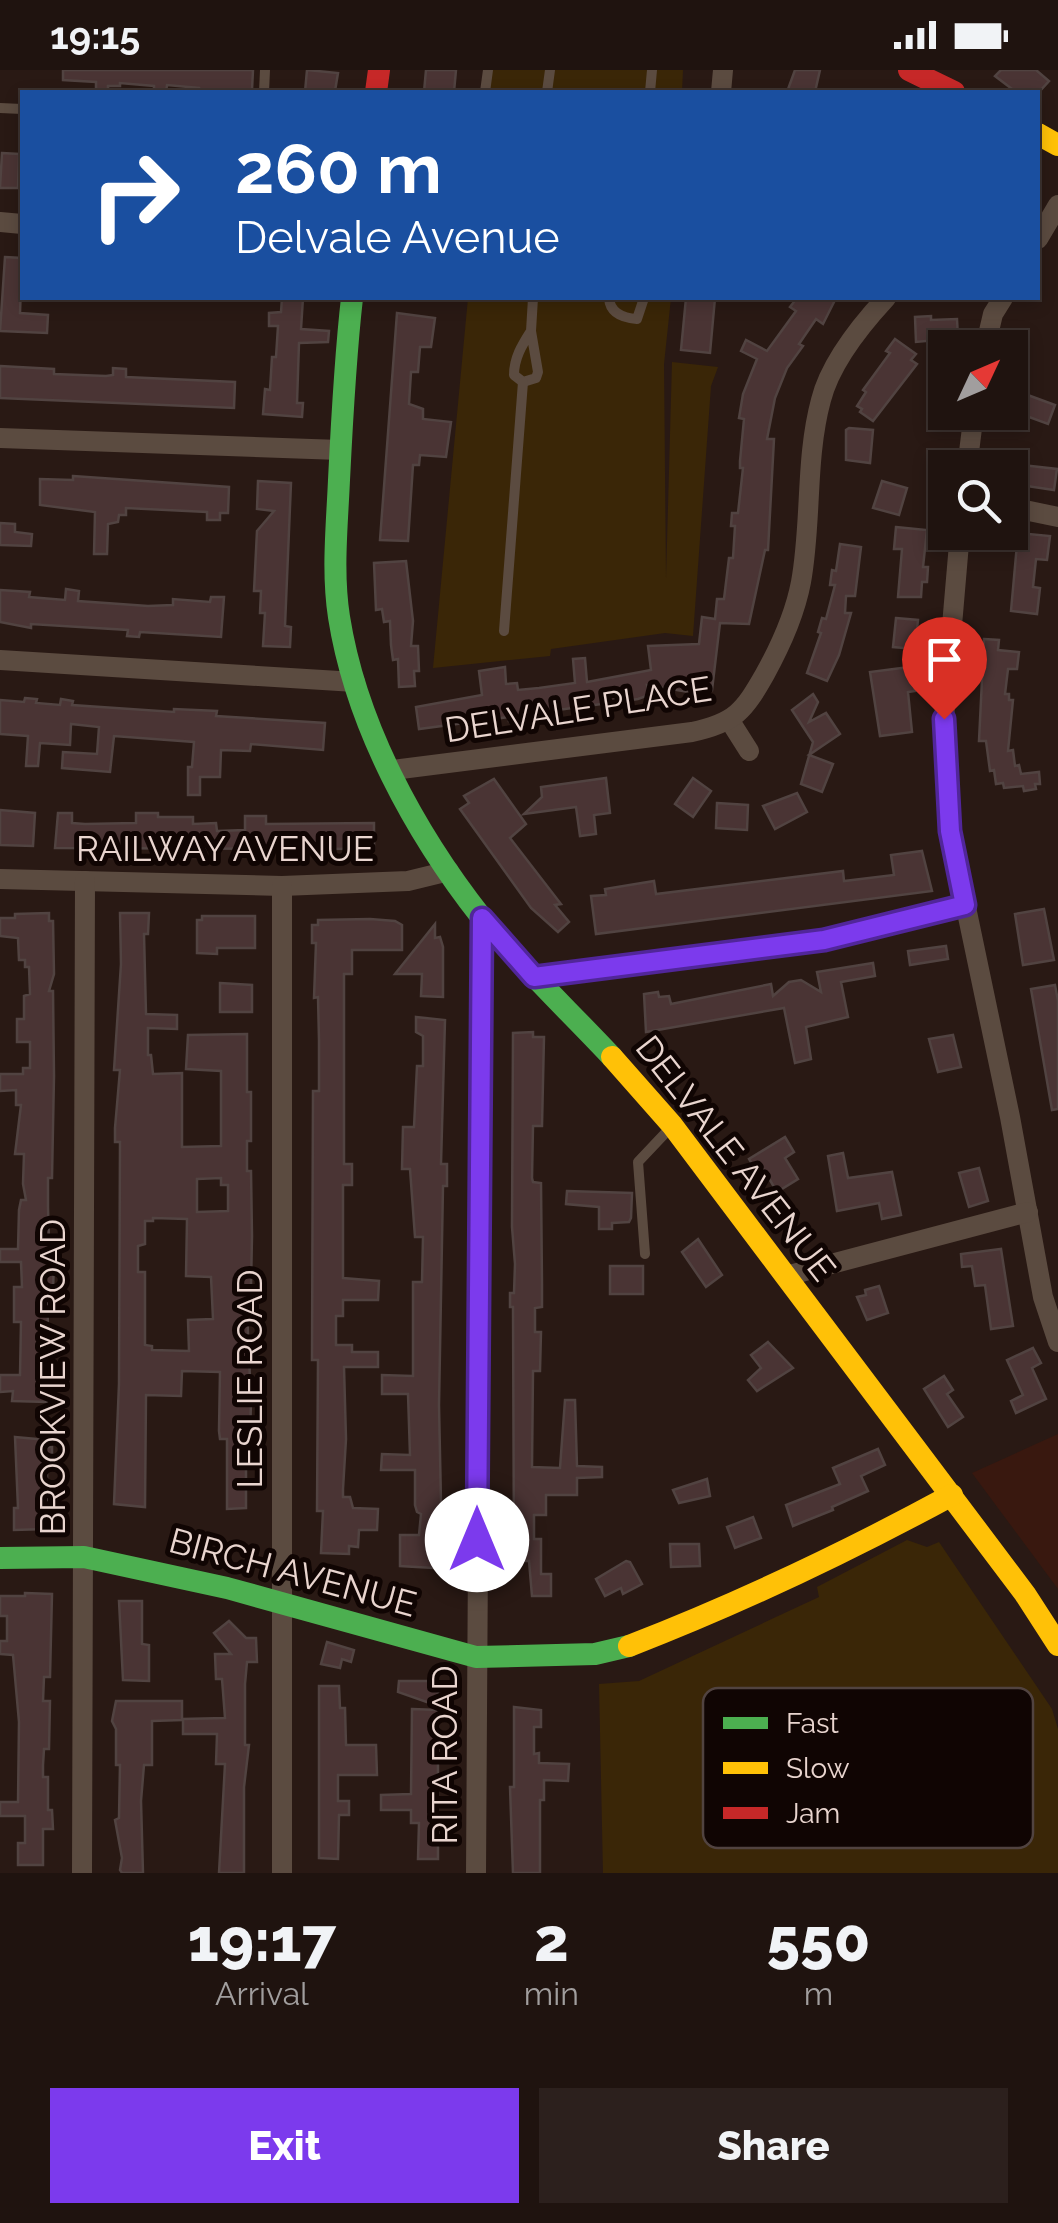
<!DOCTYPE html>
<html lang="en">
<head>
<meta charset="utf-8">
<style>
  :root { --surface:#1f130f; --page:#2c201d; --text:#f1f3f6; --muted:#a19e9e; --line:#3c322f; --accent:#7c3aed }
  body { margin:0; font-family:Raleway,sans-serif; background:var(--page); color:var(--text); height:100vh; display:flex; flex-direction:column; font-size:38px; white-space:nowrap }
  * { box-sizing:border-box; margin:0 }
  p { font-size:32px; color:var(--muted) }
  .icon { flex:none; width:55px; height:55px; fill:none; stroke:currentColor; stroke-width:2; stroke-linecap:round; stroke-linejoin:round }
  .map { position:relative; height:1803px; overflow:hidden }
  .side { display:flex; flex-direction:column; background:var(--surface); flex:1 }
  .side>* { flex:none }
  .guide { position:absolute; left:20px; top:20px; width:1020px; height:210px; border-radius:0px; box-shadow:0 5px 15px #0003,0 0 0 2px var(--line); background:#1a4fa0; color:#fff; overflow:hidden }
  .needle { width:65px; rotate:46deg }
  .controls { position:absolute; left:928px; top:260px; display:grid; gap:20px }
  .controls a { display:grid; place-items:center; width:100px; height:100px; border-radius:0px; background:var(--surface); box-shadow:0 5px 15px #0003,0 0 0 2px var(--line); font-size:50px }
  .pin { position:absolute; display:grid; place-items:center; width:85px; height:85px; color:#fff; margin:-102px -42px; border-radius:50% 50% 50% 0; rotate:-45deg; box-shadow:0 0 10px #0007 }
  .pin .icon { rotate:45deg }
  .me { position:absolute; width:110px; margin:-55px; rotate:0deg; stroke-linejoin:round; filter:drop-shadow(0 0 8px #0008) }
  .turn { display:flex; align-items:center; gap:35px; height:210px; padding:0 50px; font-size:45px }
  .turn .icon { width:130px; height:130px; stroke-width:2.5 }
  .turn b { display:block; font-size:70px; line-height:85px }
  .eta { display:flex; justify-content:space-evenly; align-items:center; height:170px; text-align:center }
  .eta b { font-size:60px; font-weight:800; line-height:70px }
  .primary-button { display:flex; gap:20px; margin-top:auto; padding:20px 50px }
  .primary-button a { flex:1; height:115px; border-radius:0px; background:var(--accent); color:#fff; font-size:40px; font-weight:800; line-height:115px; text-align:center }
  .primary-button a+a { background:var(--page); color:var(--text) }
  .status { display:flex; justify-content:space-between; align-items:center; height:70px; padding:0 50px; background:var(--surface); direction:ltr }
  .status svg { height:28px; fill:currentColor }
  .map>svg:first-child { display:block }
  .built { fill:#39180f }
  .green { fill:#3a2607 }
  .building { fill:#4a3434; stroke:#514341; stroke-width:2.5; fill-rule:evenodd }
  .lines { fill:none; stroke-linecap:round; stroke-linejoin:round }
  .lane { stroke:#5b4b40; stroke-width:10 }
  .street { stroke:#5b4b40; stroke-width:20 }
  .fast { stroke:#4caf50; stroke-width:22 }
  .slow { stroke:#ffc107; stroke-width:22 }
  .jam { stroke:#c62828; stroke-width:22 }
  .route-casing { stroke:#51269a; stroke-width:25 }
  .route { stroke:#7c3aed; stroke-width:18 }
  .labels { text-anchor:middle; dominant-baseline:central; stroke-width:10; stroke-linejoin:round; paint-order:stroke }
  .street-label { font-size:35px; fill:#e9d5cf; stroke:#100503 }
  .key { fill:#100503; stroke:#514340; stroke-width:2.5 }
  .key-label { font-size:28px; fill:#e9d5cf }
</style>
</head>
<body>
<div class="status"><b>19:15</b><svg viewBox="0 0 49 12"><path d="M0 12V9h3v3zM5 12V6h3v6zM10 12V3h3v9zM15 12V0h3v12zM26 1h20v11H26zM47 4h2v5h-2z"/></svg></div>
<div class="map">
<svg width="1058" height="1803" viewBox="0 0 1058 1803">
  <rect width="100%" height="100%" fill="#291914"/>
  <polygon class="built" points="1058,1364 1058,1519 972,1403"/>
  <g class="green">
    <polygon points="491,0 683,0 682,22 488,22"/>
    <polygon points="468,228 671,228 664,294 666,509 672,292 718,297 711,316 693,566 665,563 551,579 550,586 433,598"/>
    <polygon points="907,1470 927,1477 939,1472 1052,1639 1058,1659 1058,1803 603,1803 599,1614 639,1611 819,1527 817,1517"/>
  </g>
  <g class="building">
    <polygon points="63,0 253,0 252,20 205,21 199,21 199,18 167,15 166,22 154,22 154,16 120,13 120,16 108,16 108,22 96,22 96,12 63,10"/>
    <polygon points="307,0 338,3 335,21 305,22"/>
    <polygon points="426,0 456,0 454,22 424,22"/>
    <polygon points="795,0 820,0 815,22 787,22"/>
    <polygon points="1001,0 1036,0 1049,11 1039,22 1016,22 995,6"/>
    <polygon points="2,83 19,84 18,118 0,118"/>
    <polygon points="5,187 22,188 20,243 48,245 47,263 0,261"/>
    <polygon points="282,228 303,228 301,259 329,261 328,272 299,273 297,333 303,333 302,347 263,344 265,319 270,320 272,287 276,287 278,256 269,256 269,243 281,242"/>
    <polygon points="686,228 715,228 710,283 681,280"/>
    <polygon points="797,228 836,228 823,254 816,249 799,274 803,276 787,298 775,328 767,369 774,369 768,480 765,480 749,554 720,553 712,620 702,618 701,624 647,615 649,625 638,629 521,645 522,650 509,651 509,647 419,659 416,637 482,625 479,601 505,597 506,614 517,613 518,620 539,618 575,613 573,589 585,588 587,612 651,600 648,576 699,574 702,547 715,549 717,529 724,529 729,488 733,488 735,456 731,456 732,443 738,443 743,398 740,398 740,391 744,349 739,348 743,324 757,289 741,281 746,270 767,281 796,241 790,237"/>
    <polygon points="397,243 435,248 431,277 420,277 418,302 411,302 409,334 423,339 423,349 451,352 446,387 420,385 419,395 413,395 408,471 380,470"/>
    <polygon points="931,246 931,250 957,249 958,268 916,272 915,247"/>
    <polygon points="895,269 916,284 911,290 917,294 873,351 860,342 862,339 857,336 866,322 863,320 890,283 886,281"/>
    <polygon points="0,296 54,299 54,304 106,306 113,305 113,298 126,299 126,307 235,312 234,338 0,328"/>
    <polygon points="1025,324 1055,335 1048,354 1018,343"/>
    <polygon points="849,358 873,360 870,393 846,390 846,360"/>
    <polygon points="1022,395 1057,399 1054,420 1020,415"/>
    <polygon points="73,406 229,417 228,443 220,443 220,450 207,450 207,442 126,438 126,445 119,445 118,452 108,454 107,484 94,484 95,442 40,435 40,409 73,410"/>
    <polygon points="258,411 291,413 285,556 291,557 290,577 263,576 265,543 260,543 261,521 254,521 257,461 274,441 257,439"/>
    <polygon points="882,411 907,418 899,445 873,438"/>
    <polygon points="0,453 15,454 15,462 32,464 31,476 0,475"/>
    <polygon points="896,457 927,460 923,497 928,497 927,512 922,512 921,527 898,527 902,479 894,479"/>
    <polygon points="1018,463 1050,466 1047,490 1036,489 1033,517 1040,518 1037,544 1011,541"/>
    <polygon points="840,474 861,477 855,526 846,526 845,543 851,543 839,585 827,611 807,603 821,563 818,562 822,548 826,549 835,515 830,515 832,500 836,501"/>
    <polygon points="406,491 413,551 411,576 418,576 419,601 414,601 415,616 399,617 398,589 393,590 391,575 390,551 384,552 382,539 376,540 374,493"/>
    <polygon points="66,519 79,521 78,531 148,536 173,535 173,529 210,532 211,527 224,527 221,567 140,562 139,567 127,566 128,560 31,554 31,558 0,552 0,520 30,522 29,527 65,530"/>
    <polygon points="896,548 918,550 915,579 893,577"/>
    <polygon points="984,569 999,570 998,580 1019,582 1017,599 1008,599 1005,624 1009,624 1009,630 1013,630 1008,681 1013,680 1015,696 1019,695 1021,704 1039,702 1040,714 1035,714 1036,719 1024,721 1023,716 1004,718 1003,713 996,714 994,700 990,701 986,671 979,671"/>
    <polygon points="910,597 915,621 908,622 912,662 880,666 870,602"/>
    <polygon points="813,624 818,632 809,652 826,643 840,664 809,685 833,694 822,722 801,714 813,672 792,640"/>
    <polygon points="25,628 37,629 36,633 60,635 61,629 73,631 72,635 174,642 174,639 217,641 216,646 325,653 323,680 251,674 250,681 221,680 220,707 200,707 200,725 188,725 188,697 192,697 194,672 114,666 110,702 62,698 63,682 97,684 99,657 71,654 70,675 40,673 38,696 26,696 28,666 0,664 0,630 24,632"/>
    <polygon points="606,708 610,743 594,745 596,764 580,766 576,737 524,744 542,727 541,717"/>
    <polygon points="693,708 711,721 693,747 675,734"/>
    <polygon points="494,709 526,754 510,768 561,834 555,835 569,852 558,862 531,838 460,739 469,733 464,726"/>
    <polygon points="797,723 807,742 775,759 763,736"/>
    <polygon points="717,733 748,735 747,760 716,758"/>
    <polygon points="0,740 35,743 33,776 0,775"/>
    <polygon points="58,743 72,743 72,753 85,754 136,753 136,743 158,743 158,747 193,747 193,754 216,753 217,761 245,760 245,746 266,746 266,754 374,753 374,779 55,778"/>
    <polygon points="922,781 932,821 596,864 591,826 606,825 605,819 654,811 656,824 843,801 844,811 894,805 891,785"/>
    <polygon points="1044,839 1054,890 1023,895 1015,844"/>
    <polygon points="49,843 49,851 53,851 54,904 49,921 53,921 54,1006 52,1108 48,1108 48,1137 49,1172 54,1172 54,1186 53,1223 48,1223 47,1332 12,1331 13,1321 0,1322 0,1305 20,1305 21,1252 14,1252 14,1217 22,1217 21,1192 0,1192 0,1179 18,1179 19,1140 21,1130 26,1130 23,1114 24,1084 15,1084 21,1035 16,1035 16,1020 0,1021 0,1004 23,1004 23,998 30,998 30,972 17,972 17,949 24,949 24,926 30,924 29,897 25,897 25,890 19,890 18,868 0,866 0,848 15,848 15,844"/>
    <path d="M120 843H149L148 864H144L146 944 177 945V959L148 958V985H151L153 1004 182 1003V1077L221 1076V1001L186 999 188 965 247 964V1022H251V1071H247V1101H251L252 1166 251 1216H246L251 1333 250 1363H246V1438L227 1439V1369H220L219 1361 220 1302 182 1301 181 1326 146 1325 145 1437 114 1434 119 1314 120 1072H115V1058L120 1000H114L121 894ZM221 1108V1115H228V1141L197 1142V1109ZM153 1148 187 1149 186 1206 211 1207 213 1249 188 1250 189 1281 152 1280V1276L145 1275V1202H138V1176L145 1174V1151H153Z"/>
    <polygon points="202,846 255,846 255,878 217,878 217,884 197,883 197,850 202,850"/>
    <polygon points="370,849 395,851 402,855 402,880 352,880 352,904 344,904 344,1094 352,1094 352,1115 343,1115 343,1208 379,1211 378,1230 343,1230 343,1246 336,1246 336,1275 352,1275 352,1282 378,1282 378,1297 344,1297 346,1369 343,1419 343,1427 350,1427 353,1438 378,1439 377,1460 359,1460 358,1477 349,1476 349,1484 321,1483 323,1441 317,1441 318,1290 312,1290 313,1021 319,1021 319,970 318,927 314,928 316,873 312,873 312,855 318,855 318,850"/>
    <polygon points="435,854 435,868 440,867 443,877 443,927 421,926 422,904 395,904"/>
    <polygon points="946,876 948,889 910,895 908,881"/>
    <polygon points="873,893 875,906 841,912 848,947 806,957 811,989 795,993 784,938 646,962 644,924 658,922 659,927 669,926 671,934 771,914 773,926 789,912 801,910 821,922 817,902"/>
    <polygon points="220,913 252,915 252,942 220,942"/>
    <polygon points="1055,915 1058,931 1058,1039 1052,1040 1031,919"/>
    <polygon points="416,947 445,950 441,1094 447,1094 447,1116 443,1116 439,1335 442,1481 441,1496 434,1498 400,1496 400,1465 419,1465 421,1444 417,1442 415,1435 415,1400 381,1400 382,1384 410,1385 408,1324 382,1324 382,1305 413,1306 413,1212 422,1212 423,1167 415,1167 410,1099 402,1099 403,1057 414,1057 417,996 423,996 423,966 416,962"/>
    <polygon points="533,962 533,967 544,967 542,1056 533,1056 532,1108 533,1112 541,1113 542,1214 542,1237 535,1238 535,1262 541,1262 540,1301 533,1301 532,1397 560,1398 565,1330 575,1330 577,1396 602,1397 602,1407 577,1408 577,1425 546,1425 546,1445 534,1445 534,1469 541,1469 541,1504 551,1504 551,1526 532,1526 529,1491 514,1491 513,1237 510,1237 510,1223 514,1223 515,1194 512,1157 513,963"/>
    <polygon points="953,965 961,997 938,1002 929,969"/>
    <polygon points="785,1067 794,1082 785,1088 798,1109 777,1122 764,1100 758,1104 749,1089"/>
    <polygon points="843,1083 848,1108 892,1102 901,1145 882,1149 879,1133 837,1141 828,1086"/>
    <polygon points="979,1098 988,1131 969,1137 959,1103"/>
    <polygon points="567,1121 632,1123 631,1148 629,1152 612,1153 612,1159 599,1159 599,1137 566,1134"/>
    <polygon points="698,1169 722,1205 706,1217 682,1182"/>
    <polygon points="1001,1179 1013,1256 991,1259 985,1215 975,1216 972,1196 962,1197 961,1184"/>
    <rect x="610" y="1196" width="33" height="28"/>
    <polygon points="879,1216 888,1243 867,1250 857,1227 866,1225 865,1220"/>
    <polygon points="768,1272 793,1298 757,1321 748,1310 761,1298 751,1285"/>
    <polygon points="1033,1278 1041,1293 1032,1298 1046,1329 1016,1343 1011,1331 1023,1325 1007,1290"/>
    <polygon points="944,1306 953,1320 947,1324 963,1347 948,1357 924,1319"/>
    <polygon points="15,1367 47,1370 47,1377 52,1377 52,1390 47,1390 47,1459 14,1460 14,1438 18,1438"/>
    <polygon points="878,1379 885,1395 861,1406 868,1421 832,1437 833,1440 793,1456 786,1435 840,1414 833,1398"/>
    <polygon points="707,1409 710,1426 679,1433 673,1420"/>
    <polygon points="753,1447 761,1468 735,1478 727,1457"/>
    <polygon points="670,1474 699,1474 700,1496 671,1497"/>
    <polygon points="626,1491 630,1492 642,1514 623,1524 621,1518 605,1526 596,1509"/>
    <polygon points="25,1523 52,1524 50,1607 44,1607 43,1631 50,1631 49,1679 44,1679 43,1695 43,1707 48,1707 48,1740 52,1740 53,1759 43,1759 43,1795 18,1795 18,1773 25,1773 25,1746 0,1746 0,1732 18,1732 19,1652 13,1585 0,1584 0,1571 7,1571 7,1546 0,1546 0,1526 25,1526"/>
    <polygon points="119,1531 142,1531 142,1574 149,1575 149,1611 123,1610"/>
    <polygon points="229,1551 246,1568 256,1568 257,1592 247,1592 245,1614 245,1675 249,1675 244,1717 244,1803 219,1803 225,1694 216,1694 217,1664 183,1664 183,1649 225,1648 222,1609 216,1609 215,1584 231,1584 214,1563"/>
    <polygon points="327,1572 354,1580 351,1592 342,1589 340,1598 321,1594"/>
    <polygon points="399,1611 438,1611 438,1636 398,1622"/>
    <polygon points="319,1616 339,1616 340,1638 345,1638 346,1675 376,1675 377,1705 338,1705 338,1731 349,1731 349,1745 339,1745 338,1789 319,1788"/>
    <polygon points="116,1631 182,1631 182,1650 152,1651 152,1695 144,1695 141,1731 143,1803 122,1803 120,1800 122,1788 115,1750 119,1748 120,1695 116,1695 116,1659 112,1651"/>
    <polygon points="514,1637 541,1640 541,1657 534,1657 534,1684 539,1683 539,1693 569,1694 568,1711 544,1710 544,1730 540,1730 540,1803 513,1803 510,1717 514,1717"/>
    <polygon points="412,1639 438,1640 438,1789 418,1789 419,1753 411,1753 411,1740 381,1740 381,1725 411,1724"/>
  </g>
  <g class="lines">
    <g class="lane">
      <polyline points="264,22 265,0"/>
      <polyline points="485,22 488,0"/>
      <polyline points="547,22 550,0"/>
      <polyline points="650,22 652,0"/>
      <polyline points="0,38 22,39"/>
      <path d="M609 228C610 243 623 248 637 249L644 228"/>
      <path d="M531 261C522 275 514 288 514 305L523 312 536 308 538 302 531 261 533 228"/>
      <polyline points="504,561 523,312"/>
      <polyline points="645,1184 638,1092 672,1056"/>
    </g>
    <g class="street">
      <polyline points="721,22 723,0"/>
      <polyline points="0,152 22,154"/>
      <polyline points="1038,169 1058,135"/>
      <polyline points="985,278 993,244 1003,228"/>
      <polyline points="0,368 340,380"/>
      <polyline points="967,398 974,342"/>
      <polyline points="1010,437 1058,447"/>
      <polyline points="960,462 944,649 950,761 1010,1047 1043,1227 1058,1272"/>
      <polyline points="0,590 355,612"/>
      <polyline points="730,651 749,681"/>
      <path d="M393 700 692 662C735 653 744 641 765 604 781 575 795 544 801 512 812 452 805 389 821 330 830 294 861 255 886 228"/>
      <polyline points="0,809 282,816 408,811 449,801"/>
      <polyline points="282,816 282,1803"/>
      <polyline points="534,907 824,870 965,835"/>
      <polyline points="786,1206 1028,1142"/>
      <polyline points="82,1803 85,811"/>
      <polyline points="476,1803 482,847"/>
    </g>
    <g class="fast">
      <path d="M352 228C345 289 342 349 339 410 337 456 332 502 339 547 356 655 415 763 482 848 522 897 569 941 612 987"/>
      <polyline points="0,1488 84,1487 227,1518 476,1587 595,1584 629,1576"/>
    </g>
    <g class="slow">
      <polyline points="1038,64 1058,75"/>
      <polyline points="612,987 672,1055 1025,1524 1058,1575"/>
      <path d="M629 1576C740 1533 847 1482 952 1425"/>
    </g>
    <g class="jam">
      <polyline points="909,0 954,22"/>
      <polyline points="376,22 379,0"/>
    </g>
  </g>
  <g class="lines">
    <g class="route-casing">
      <polyline id="route" points="477,1470 482,848 534,907 824,870 965,835 950,761 944,649"/>
    </g>
    <use href="#route" class="route"/>
  </g>
  <g class="labels">
    <g class="street-label">
      <text transform="translate(578 639) rotate(-9)">DELVALE PLACE</text>
      <text x="225" y="778">RAILWAY AVENUE</text>
      <text transform="translate(736 1088) rotate(52)">DELVALE AVENUE</text>
      <text transform="translate(52 1307) rotate(-90)">BROOKVIEW ROAD</text>
      <text transform="translate(249 1309) rotate(-90)">LESLIE ROAD</text>
      <text transform="translate(293 1502) rotate(15)">BIRCH AVENUE</text>
      <text transform="translate(444 1685) rotate(-90)">RITA ROAD</text>
    </g>
  </g>
  <rect x="703" y="1618" width="330" height="160" rx="15" class="key"/>
  <rect x="723" y="1647" width="45" height="12" fill="#4caf50"/>
  <rect x="723" y="1692" width="45" height="12" fill="#ffc107"/>
  <rect x="723" y="1737" width="45" height="12" fill="#c62828"/>
  <g class="key-label">
    <text x="786" y="1663">Fast</text>
    <text x="786" y="1708">Slow</text>
    <text x="786" y="1753">Jam</text>
  </g>
</svg>
<div class="controls">
<a><svg class="needle" viewBox="-14 -14 28 28"><path d="M0-13l5 13h-10z" fill="#e53935"/><path d="M0 13l5-13h-10z" fill="#a19e9e"/></svg></a>
<a><svg class="icon" aria-label="search" viewBox="0 0 24 24"><circle cx="10" cy="10" r="6"/><path d="M15 15l6 6"/></svg></a>
</div>
<div class="pin" style="left:944px;top:649px;background:#d93025"><svg class="icon" aria-label="arrive" viewBox="0 0 24 24"><path d="M6 21V4h12l-3 4 3 4H6"/></svg></div>
<svg class="me" style="left:477px;top:1470px" viewBox="-20 -20 40 40"><circle r="19" fill="#fff"/><path d="M0-13L10 11 0 6-10 11z" fill="#7c3aed"/></svg>
<div class="guide">
<div class="turn"><svg class="icon" aria-label="right" viewBox="0 0 24 24"><path d="M7 20v-9h11M14 6l5 5-5 5"/></svg><div><b>260 m</b>Delvale Avenue</div></div>
</div>
</div>
<section class="side">
<div class="eta">
<div><b>19:17</b><p>Arrival</p></div>
<div><b>2</b><p>min</p></div>
<div><b>550</b><p>m</p></div>
</div>
<div class="primary-button"><a>Exit</a><a>Share</a></div>
</section>
</body>
</html>
